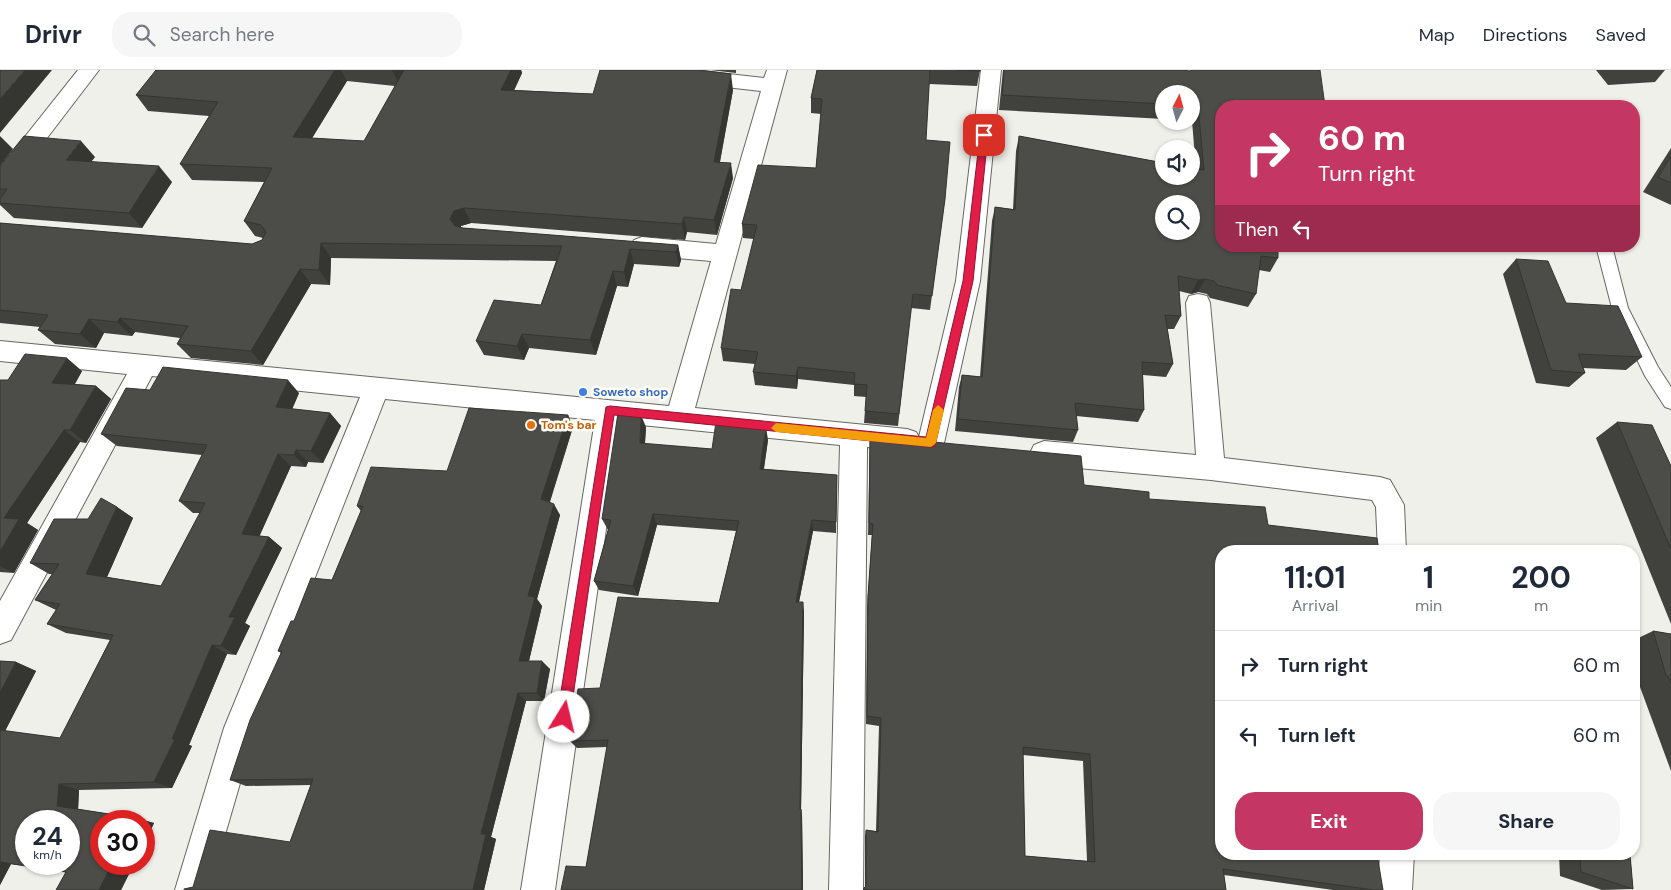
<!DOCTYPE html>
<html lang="en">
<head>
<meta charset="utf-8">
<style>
  :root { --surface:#fff; --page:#f6f6f7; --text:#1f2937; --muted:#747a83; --line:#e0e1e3; --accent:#c43663 }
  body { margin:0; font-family:"DM Sans",sans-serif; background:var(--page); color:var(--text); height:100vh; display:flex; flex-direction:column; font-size:19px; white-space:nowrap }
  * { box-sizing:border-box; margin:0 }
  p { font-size:16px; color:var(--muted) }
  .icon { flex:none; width:28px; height:28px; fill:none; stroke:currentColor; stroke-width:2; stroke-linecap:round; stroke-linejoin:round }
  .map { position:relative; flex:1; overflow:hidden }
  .sheet { position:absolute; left:1215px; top:475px; width:425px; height:315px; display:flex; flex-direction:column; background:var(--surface); border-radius:20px; box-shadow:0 1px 4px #0004 }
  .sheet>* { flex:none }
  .guide { position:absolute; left:1215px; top:30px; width:425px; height:152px; border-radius:20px; box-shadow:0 1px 4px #0004; background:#c43663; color:#fff; overflow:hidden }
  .needle { width:32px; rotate:6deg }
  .tools { position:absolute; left:1155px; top:15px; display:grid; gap:10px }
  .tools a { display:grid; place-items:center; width:45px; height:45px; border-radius:50%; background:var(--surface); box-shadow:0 1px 4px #0004; font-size:25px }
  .speed { position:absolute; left:15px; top:740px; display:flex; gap:10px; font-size:25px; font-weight:700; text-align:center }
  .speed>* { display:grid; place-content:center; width:65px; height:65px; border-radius:50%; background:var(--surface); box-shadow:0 1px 4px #0004; line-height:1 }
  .speed small { font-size:12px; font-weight:400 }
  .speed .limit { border:8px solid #d22; background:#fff; color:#111 }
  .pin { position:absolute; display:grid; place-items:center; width:42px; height:42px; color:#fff; margin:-21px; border-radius:10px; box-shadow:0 2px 8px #0006 }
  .me { position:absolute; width:55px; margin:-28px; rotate:9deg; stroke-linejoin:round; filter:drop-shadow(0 0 4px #0008) }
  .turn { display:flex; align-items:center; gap:18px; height:105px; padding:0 20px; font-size:22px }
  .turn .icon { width:65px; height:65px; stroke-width:2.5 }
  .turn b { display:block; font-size:35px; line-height:42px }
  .then { display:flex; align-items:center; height:48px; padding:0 20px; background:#0003; gap:10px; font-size:19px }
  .eta { display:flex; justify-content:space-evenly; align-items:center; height:85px; text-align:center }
  .eta b { font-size:30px; font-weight:700; line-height:35px }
  .button { display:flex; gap:10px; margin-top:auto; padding:10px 20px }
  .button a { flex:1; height:58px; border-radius:20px; background:var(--accent); color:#fff; font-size:20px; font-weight:700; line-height:58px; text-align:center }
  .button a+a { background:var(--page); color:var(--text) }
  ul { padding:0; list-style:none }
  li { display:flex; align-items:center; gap:15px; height:70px; padding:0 20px; border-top:1px solid var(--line) }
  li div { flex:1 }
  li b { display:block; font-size:19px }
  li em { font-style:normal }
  header { display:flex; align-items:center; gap:30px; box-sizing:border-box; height:70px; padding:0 25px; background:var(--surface); border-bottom:1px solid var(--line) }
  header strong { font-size:24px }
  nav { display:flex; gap:28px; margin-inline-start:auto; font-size:18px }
  .search { width:350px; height:45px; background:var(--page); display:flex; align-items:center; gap:12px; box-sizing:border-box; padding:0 18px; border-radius:20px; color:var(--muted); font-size:19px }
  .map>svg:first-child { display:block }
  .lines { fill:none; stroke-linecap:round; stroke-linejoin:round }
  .lane-casing { stroke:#686763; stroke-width:2 }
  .street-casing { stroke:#686763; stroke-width:2 }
  .lane { fill:#fff; fill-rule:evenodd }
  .street { fill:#fff; fill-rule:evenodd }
  .wall { fill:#41413e; fill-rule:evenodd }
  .shaded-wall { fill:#353532 }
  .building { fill:#4c4c48; stroke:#353532; fill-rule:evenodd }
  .route { fill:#e11d48; stroke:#92132f }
  .slow { fill:#f59e0b }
  .shop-dot { fill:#3f7fe0; stroke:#fefdf8; stroke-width:2 }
  .food-dot { fill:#e8710a; stroke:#fefdf8; stroke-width:2 }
  .labels { text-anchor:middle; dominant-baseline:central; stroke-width:5; stroke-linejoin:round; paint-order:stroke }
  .shop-label { font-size:12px; font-weight:bold; fill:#366cbe; stroke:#fefdf8; text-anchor:start }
  .food-label { font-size:12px; font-weight:bold; fill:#c56008; stroke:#fefdf8; text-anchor:start }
</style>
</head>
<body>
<header>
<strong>Drivr</strong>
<div class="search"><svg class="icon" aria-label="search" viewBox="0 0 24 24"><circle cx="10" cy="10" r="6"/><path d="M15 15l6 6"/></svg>Search here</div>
<nav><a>Map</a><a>Directions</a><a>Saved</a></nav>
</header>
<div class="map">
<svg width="1671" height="820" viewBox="0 0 1671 820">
  <rect width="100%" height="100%" fill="#f0f0eb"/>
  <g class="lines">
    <g class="lane-casing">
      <polygon id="lane" points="1596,176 1612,176 1628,238 1658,297 1671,317 1671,339 1665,337 1645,306 1612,238"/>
    </g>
    <g class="street-casing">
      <g id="street">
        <polygon points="78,0 99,0 8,119 0,121 0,98"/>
        <polygon points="627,0 693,0 764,8 767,0 787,0 695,338 907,359 916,362 919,367 956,211 981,0 1001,0 980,211 944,373 940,381 931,384 922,381 918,374 916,378 907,381 867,377 863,820 829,820 840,375 621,353 555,820 521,820 595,350 385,329 256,658 209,820 175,820 224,658 360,327 152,306 11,570 0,574 0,531 127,304 0,291 0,271 669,336 711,191 642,185 634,182 630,176 634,170 642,167 716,174 761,21 637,7 630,5"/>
        <polygon points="1198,224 1207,226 1210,233 1224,388 1380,407 1390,410 1404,435 1406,481 1378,481 1376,437 1372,430 1211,410 1044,395 1034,391 1030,383 1034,375 1044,371 1196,385 1186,233 1189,226"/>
        <polygon points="1380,784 1414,784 1412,820 1378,820"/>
      </g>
    </g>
    <use href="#lane" class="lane"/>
    <use href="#street" class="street"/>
  </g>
  <g class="wall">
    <path d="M156 0H521L522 3 514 20 593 24 733 20 720 92 733 108 717 165 687 162 685 170 471 153 461 156V157L463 158 678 175 681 190 679 197 634 194 628 217 617 216 596 285 529 278 524 290 484 285 476 271 541 235 556 191 331 188 330 215 311 214 263 295 191 288 177 274 180 268 135 262 132 266 104 263 96 278 55 274 38 260 40 257 0 253V153L252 174 262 170 263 168 255 166 244 151 264 112 192 110 180 94 209 46 148 41 136 25ZM347 11 395 16 364 71 312 68Z"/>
    <polygon points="710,0 736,0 736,3"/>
    <polygon points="817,0 980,0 977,16 929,14 926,70 945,129 930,240 911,238 898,356 864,353 866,327 854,326 854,315 798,309 797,319 755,315 753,302 755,294 723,291 721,278 741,220 754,169 743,168 742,154 816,98 821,44 811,43 811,28"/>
    <polygon points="1003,0 1185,0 1221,36 1278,188 1270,202 1259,200 1256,224 1248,237 1210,228 1207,224 1198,222 1191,224 1179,221 1181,246 1174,259 1167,259 1173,294 1166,307 1143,305 1144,340 1138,352 1076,346 1078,360 1073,372 955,361 959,317 962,305 980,307 992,151 995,137 1013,139 1016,81 1019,66 1196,99 1192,51 1191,51 1191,24 1164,24 1164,49 999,40"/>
    <polygon points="1596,0 1665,0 1655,12 1608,15"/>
    <polygon points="1671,78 1671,135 1643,122"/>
    <polygon points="95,87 91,91 172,112 142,158 14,148 0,135 0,96"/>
    <polygon points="1516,189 1566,233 1642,287 1626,300 1583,298 1585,303 1569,317 1536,313 1503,204"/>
    <polygon points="82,301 75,314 96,316 111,329 86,373 80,372 27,453 38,460 14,503 0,502 0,310 8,310"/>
    <polygon points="150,320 299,323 292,339 330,343 341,356 323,393 308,392 306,397 291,396 259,466 269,467 282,478 245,553 250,556 236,585 227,584 189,675 192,676 172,718 79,720 78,739 135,748 154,753 144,774 144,751 134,794 121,820 56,820 66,802 11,794 0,815 0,591 16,592 36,601 5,661 60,668 110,570 66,563 47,554 56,540 35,530 52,504 49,504 30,493 88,449 117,437 133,448 107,507 161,516 200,443 193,443 179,431 202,385 117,376 101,364"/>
    <polygon points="568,345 573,357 550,432 560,445 537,529 542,536 529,591 550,599 544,631 526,631 491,767 496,769 484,820 184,820 193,817 290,772 311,715 246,716 230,710 281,583 278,581 294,551 332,510 361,441 357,436 447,401"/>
    <polygon points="1617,352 1671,396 1671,554 1596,368"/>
    <polygon points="646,357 645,374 712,379 768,370 764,399 837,405 836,463 813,461 799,532 804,542 801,739 802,745 803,820 561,820 586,797 607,677 577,678 570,671 600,618 719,533 736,461 657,455 638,526 599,520 594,511 608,460 602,449"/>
    <path d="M870 366 1084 415 1149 429 1221 481 1383 820H1333L1224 805 1226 820H863L865 817V766L866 760 876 761 879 656 866 654 867 537 872 465H868ZM1023 685 1083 691 1087 791 1025 786Z"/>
    <polygon points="1653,561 1671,564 1671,701 1640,617 1638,616 1634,601 1634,570"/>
    <polygon points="1559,784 1630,784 1633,819 1602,820 1560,806"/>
  </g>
  <g class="shaded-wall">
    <polygon points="25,0 52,0 0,63 0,29"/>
    <polygon points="335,0 341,0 347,11 303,83 293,67"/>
    <polygon points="392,0 409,0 400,16"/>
    <polygon points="511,0 521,0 522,3 507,36 501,20"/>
    <polygon points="731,4 733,20 717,107 714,92"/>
    <polygon points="0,66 13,79 0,96"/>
    <polygon points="81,71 95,87 80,106 66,90"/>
    <polygon points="731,93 733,108 717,165 714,150"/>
    <polygon points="159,96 172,112 142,158 129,143"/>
    <polygon points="464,138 471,153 461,156 457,164 450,149 454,141"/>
    <polygon points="684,147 687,162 685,170 682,154"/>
    <polygon points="321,173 331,188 330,215 319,200"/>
    <polygon points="678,175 681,190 679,197 676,182"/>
    <polygon points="630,179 634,194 628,217 624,202"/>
    <polygon points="300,199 311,214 263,295 251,281"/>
    <polygon points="613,201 617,216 596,285 590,270"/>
    <polygon points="1205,209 1198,222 1191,224 1198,210"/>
    <polygon points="120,248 135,262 132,266 117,252"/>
    <polygon points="89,249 104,263 96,278 80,264"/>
    <polygon points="522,264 529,278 524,290 517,276"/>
    <polygon points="67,288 82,301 68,326 52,313"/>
    <polygon points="798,297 798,309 797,319 796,306"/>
    <polygon points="288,310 299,323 288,349 276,337"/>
    <polygon points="96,316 111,329 86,373 70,360"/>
    <polygon points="330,343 341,356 323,393 311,381"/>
    <polygon points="568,345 573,357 547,440 541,429"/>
    <polygon points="641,345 646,357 644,385 640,373"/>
    <polygon points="766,357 768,370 762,410 760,399"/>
    <polygon points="64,360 80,372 27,453 38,460 14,503 0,496 0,482 4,448"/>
    <polygon points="296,380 308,392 306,397 294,385"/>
    <polygon points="278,384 291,396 256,474 242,464"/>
    <polygon points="554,434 560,445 537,529 542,536 527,599 519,591 528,526"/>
    <polygon points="117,437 133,448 104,514 86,504"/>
    <polygon points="653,444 657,455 638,526 633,516"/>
    <polygon points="812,450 813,461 797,542 796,532"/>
    <polygon points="269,467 282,478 245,553 250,556 236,585 221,576 229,547"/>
    <polygon points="803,532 804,542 801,744 800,739"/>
    <polygon points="212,575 227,584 189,675 192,676 172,718 154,712"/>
    <polygon points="542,591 550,599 544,631 537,623"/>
    <polygon points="16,592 36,601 3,665 0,664 0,623"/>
    <polygon points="518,623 526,631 491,767 496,769 484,820 473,820 481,764"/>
    <polygon points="59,714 79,720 78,741 57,736"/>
    <polygon points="801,739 802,745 803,820 802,820"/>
    <polygon points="135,748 154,753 144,774 144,751 134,751"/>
    <polygon points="0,792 11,794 0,815"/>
    <polygon points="112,794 134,794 121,820 99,820"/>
  </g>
  <g class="building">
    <polygon points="0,0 25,0 0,29"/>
    <polygon points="156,0 335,0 293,67 364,71 404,0 511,0 501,20 593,24 600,0 699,0 731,4 714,92 731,93 714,150 684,147 682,154 464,138 454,141 450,149 455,156 463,158 678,175 676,182 630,179 624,202 613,201 590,270 522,264 517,276 476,271 494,230 541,235 562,176 321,173 319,200 300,199 251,281 177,274 188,256 120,248 117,252 89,249 80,264 38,260 48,245 0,240 0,153 252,174 262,170 266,162 261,155 244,151 272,98 180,94 218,32 136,25"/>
    <polygon points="817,0 930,0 926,70 950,72 945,129 932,226 913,224 899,344 865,341 867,315 854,314 855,303 798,297 796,306 753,302 758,282 721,278 731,219 741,220 757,155 742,154 758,95 816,98 822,29 811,28"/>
    <polygon points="955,0 980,0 980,1"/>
    <path d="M1004 0H1185L1189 1 1193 0H1320L1325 36H1221V176H1278V188L1261 186 1256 224 1217 215 1214 211 1205 209 1198 210 1178 206 1181 246 1165 245 1173 294 1142 292 1144 340 1075 333 1078 360 958 349 962 305 982 307 995 137 1015 140 1019 66 1164 93V106H1191V98L1204 100 1198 36H1191V24H1164V34L1002 25ZM1164 134H1191V161H1164Z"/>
    <polygon points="24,66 81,71 66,90 159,96 129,143 0,133 0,129 7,119 0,119 0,96"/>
    <polygon points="1671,86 1671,113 1658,107"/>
    <polygon points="1516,189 1548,191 1566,233 1618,236 1642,287 1578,284 1585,303 1551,300"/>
    <polygon points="25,284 67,288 52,313 96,316 70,360 64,360 4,448 19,449 0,482 0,310 8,310"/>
    <path d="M163 297 288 310 276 337 330 343 311 381 296 380 294 385 278 384 242 464 269 467 229 547H235L221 576 212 575 172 669H175L154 712 59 714 57 736 135 748 134 751H101V794H112L99 820H56L66 802 0 792V660L60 668 113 565 47 554 60 534 35 530 59 494 30 493 54 449H88L101 428 117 437 86 504 161 516 205 433 179 431 207 375 101 364 126 318 150 320ZM26 751H69V794H26Z"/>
    <polygon points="469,338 568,345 541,429 554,434 528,526 535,527 519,591 542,591 537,623 518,623 481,764 486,764 473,820 184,820 184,819 193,817 210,760 290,772 313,709 230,710 250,650 282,581 278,581 291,551 294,551 311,508 332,510 363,436 357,436 371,397 447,401"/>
    <polygon points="618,343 641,345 640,373 712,379 716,352 766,357 760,399 837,405 836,452 812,450 796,532 803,532 800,739 801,739 802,820 561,820 566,796 586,797 608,670 570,671 578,619 600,618 618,527 719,533 739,451 653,444 633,516 594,511 611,450 602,449"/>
    <polygon points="1617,352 1652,355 1671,396 1671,479"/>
    <path d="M870 366 1081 386 1084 415 1149 422V429L1265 437 1268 455 1377 468 1379 481H1221V784H1377L1383 820H1374L1223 799 1226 820H870L863 819 866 816V760L878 762 881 648 867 646 868 526 873 454 869 453ZM1023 677 1090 684 1095 792 1025 786Z"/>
    <polygon points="1653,561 1671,564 1671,614 1668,606 1666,605"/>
    <polygon points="0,591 16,592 0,623"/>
    <polygon points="1580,784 1630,784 1633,819 1581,802"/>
  </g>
  <polygon class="route" points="984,62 988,65 973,211 935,376 931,377 614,345 570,647 568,652 564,654 559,652 557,647 606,337 610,336 926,367 963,211 980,65"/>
  <polygon class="slow" points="938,335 944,340 936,373 931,377 776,362 771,358 776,353 926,368 933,340"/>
  <circle class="shop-dot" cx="583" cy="322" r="5"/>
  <circle class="food-dot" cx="531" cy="355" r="5"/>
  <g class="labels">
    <g class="shop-label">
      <text x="593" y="322">Soweto shop</text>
    </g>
    <g class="food-label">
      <text x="541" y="355">Tom's bar</text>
    </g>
  </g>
</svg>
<div class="tools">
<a><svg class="needle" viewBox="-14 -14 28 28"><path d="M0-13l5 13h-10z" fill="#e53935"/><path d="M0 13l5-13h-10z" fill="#747a83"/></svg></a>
<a><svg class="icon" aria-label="sound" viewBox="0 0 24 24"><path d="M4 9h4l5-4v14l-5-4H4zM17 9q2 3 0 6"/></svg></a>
<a><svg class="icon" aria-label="search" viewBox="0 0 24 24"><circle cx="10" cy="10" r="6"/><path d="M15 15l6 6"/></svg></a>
</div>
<div class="speed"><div>24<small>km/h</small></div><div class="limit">30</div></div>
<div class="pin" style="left:984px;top:65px;background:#d93025"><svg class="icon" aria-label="arrive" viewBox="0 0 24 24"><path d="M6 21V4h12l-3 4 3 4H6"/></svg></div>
<svg class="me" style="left:564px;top:647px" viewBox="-20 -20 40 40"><circle r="19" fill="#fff"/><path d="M0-13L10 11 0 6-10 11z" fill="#e11d48"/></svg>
<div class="guide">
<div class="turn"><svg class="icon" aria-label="right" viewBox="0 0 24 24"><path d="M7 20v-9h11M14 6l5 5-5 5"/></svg><div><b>60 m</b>Turn right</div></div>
<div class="then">Then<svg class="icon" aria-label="left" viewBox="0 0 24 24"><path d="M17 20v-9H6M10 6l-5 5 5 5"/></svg></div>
</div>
<section class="sheet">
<div class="eta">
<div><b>11:01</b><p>Arrival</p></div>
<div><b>1</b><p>min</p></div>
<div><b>200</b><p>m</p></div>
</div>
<ul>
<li><svg class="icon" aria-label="right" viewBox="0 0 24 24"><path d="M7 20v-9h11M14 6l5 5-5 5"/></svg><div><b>Turn right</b></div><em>60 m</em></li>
<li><svg class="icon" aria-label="left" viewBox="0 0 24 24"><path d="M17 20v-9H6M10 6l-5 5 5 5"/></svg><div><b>Turn left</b></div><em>60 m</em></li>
</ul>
<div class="button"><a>Exit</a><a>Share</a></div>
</section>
</div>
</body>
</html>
